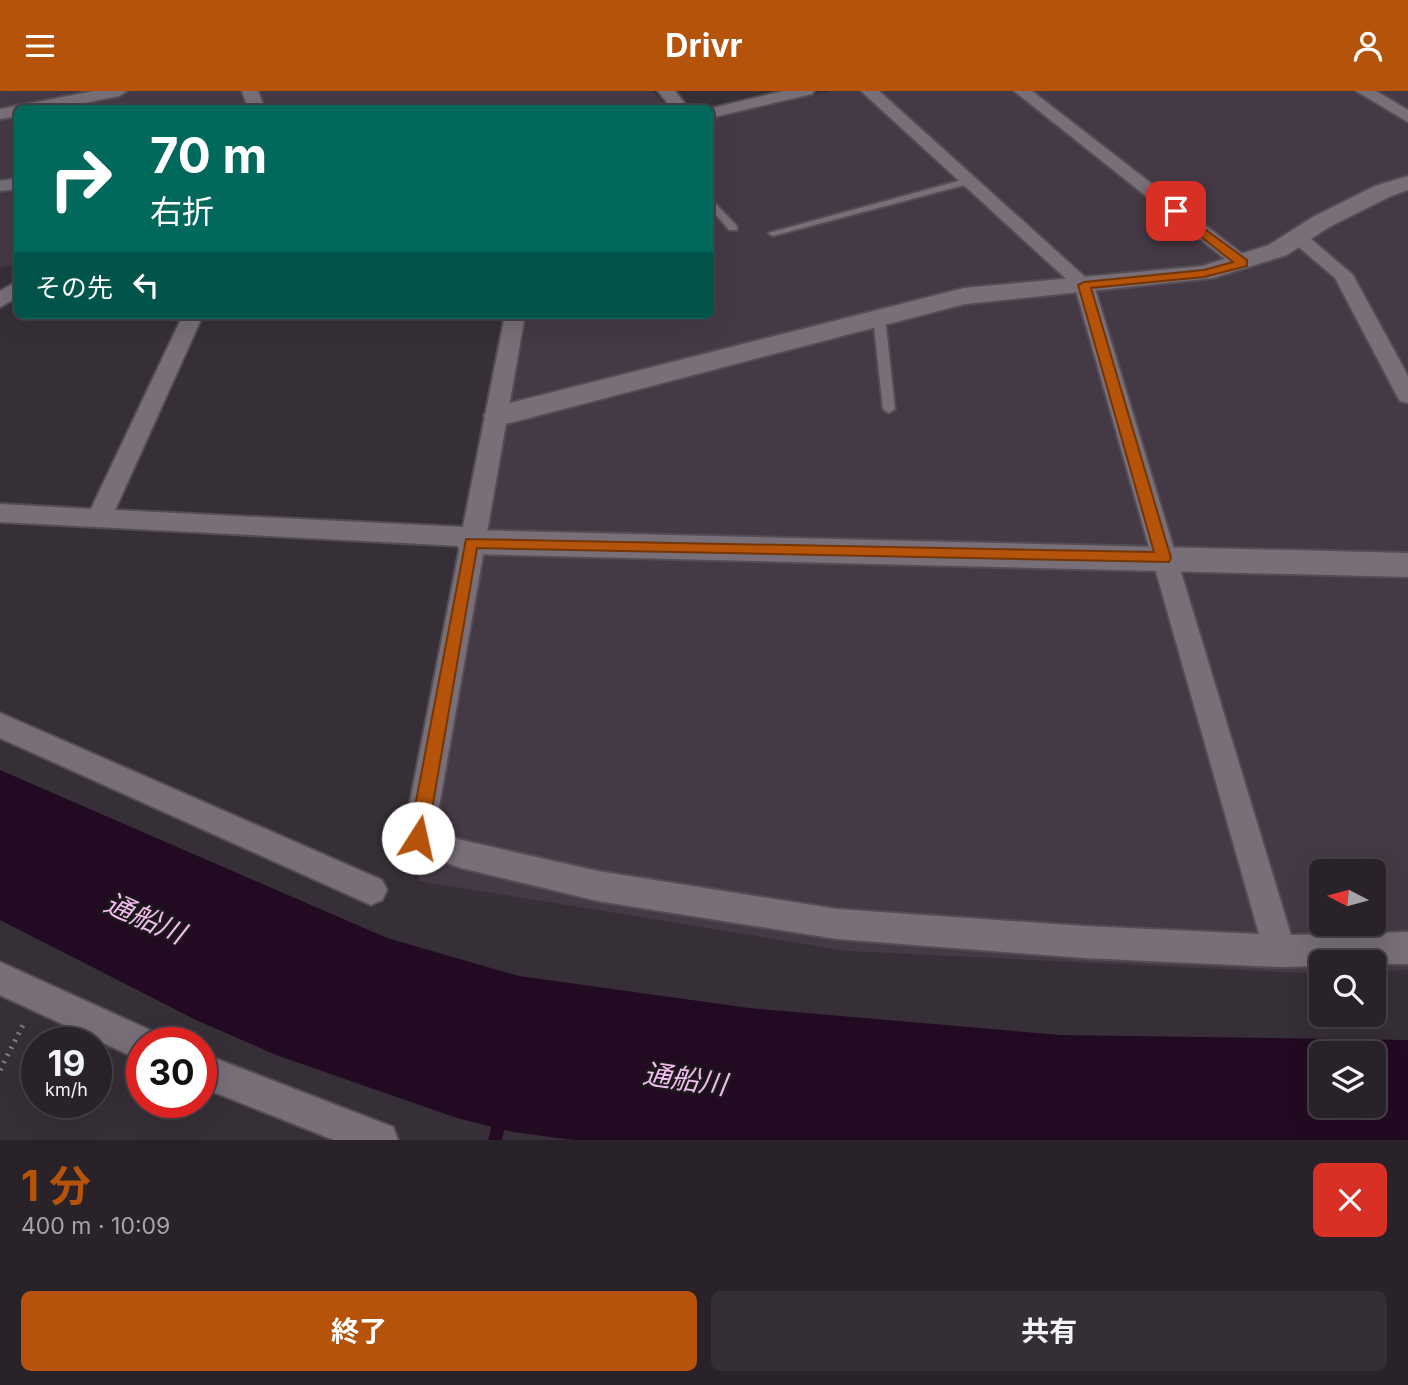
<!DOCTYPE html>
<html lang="ja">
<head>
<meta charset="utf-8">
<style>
  :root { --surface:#292329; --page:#352f35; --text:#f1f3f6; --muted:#a5a4a8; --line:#454046; --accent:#b45309 }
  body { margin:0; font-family:Inter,"Noto Sans JP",sans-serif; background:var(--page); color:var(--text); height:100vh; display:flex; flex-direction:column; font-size:26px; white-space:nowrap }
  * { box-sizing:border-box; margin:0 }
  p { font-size:23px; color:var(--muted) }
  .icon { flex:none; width:38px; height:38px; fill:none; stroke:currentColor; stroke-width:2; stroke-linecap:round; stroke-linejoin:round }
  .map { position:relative; height:1049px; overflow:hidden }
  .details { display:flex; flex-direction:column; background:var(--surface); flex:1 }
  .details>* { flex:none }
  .top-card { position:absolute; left:14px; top:14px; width:700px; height:214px; border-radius:10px; box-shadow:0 7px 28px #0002,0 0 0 2px var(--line); background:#00695c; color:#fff; overflow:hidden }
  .needle { width:46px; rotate:276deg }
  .tools { position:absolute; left:1309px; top:768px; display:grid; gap:14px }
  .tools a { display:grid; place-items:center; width:77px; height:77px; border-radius:10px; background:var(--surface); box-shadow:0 7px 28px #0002,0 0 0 2px var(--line); font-size:35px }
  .speed { position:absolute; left:21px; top:936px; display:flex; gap:14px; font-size:35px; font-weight:700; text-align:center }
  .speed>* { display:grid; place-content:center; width:91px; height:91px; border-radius:50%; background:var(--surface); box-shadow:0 7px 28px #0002,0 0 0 2px var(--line); line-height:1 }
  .speed small { font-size:18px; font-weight:400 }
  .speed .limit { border:10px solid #d22; background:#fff; color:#111 }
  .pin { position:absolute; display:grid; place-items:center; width:60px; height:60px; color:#fff; margin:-30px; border-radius:14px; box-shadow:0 4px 10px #0006 }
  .me { position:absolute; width:77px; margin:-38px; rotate:10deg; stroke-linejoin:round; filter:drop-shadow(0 0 5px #0008) }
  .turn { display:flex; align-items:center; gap:24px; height:147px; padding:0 21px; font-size:32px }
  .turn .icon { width:91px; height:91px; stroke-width:2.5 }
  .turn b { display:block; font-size:49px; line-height:60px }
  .then { display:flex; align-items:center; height:66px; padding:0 21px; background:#0003; gap:14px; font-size:26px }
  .round { display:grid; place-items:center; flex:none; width:74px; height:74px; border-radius:10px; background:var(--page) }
  .overview { display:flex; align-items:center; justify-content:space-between; height:119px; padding:0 21px }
  h1 { font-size:42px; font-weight:700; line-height:52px; color:var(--accent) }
  .action { display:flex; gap:14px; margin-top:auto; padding:14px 21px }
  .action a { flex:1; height:80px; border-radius:10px; background:var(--accent); color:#fff; font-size:28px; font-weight:700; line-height:80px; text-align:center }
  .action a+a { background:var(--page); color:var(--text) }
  header { display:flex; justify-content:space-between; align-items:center; height:91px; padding:0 21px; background:var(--accent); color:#fff; font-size:32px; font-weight:700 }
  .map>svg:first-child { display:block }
  .built { fill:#463946; fill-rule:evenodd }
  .water { fill:#230a23; fill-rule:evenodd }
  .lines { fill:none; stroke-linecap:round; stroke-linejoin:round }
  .stream { fill:#230a23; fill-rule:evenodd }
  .service-casing { stroke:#544d53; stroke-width:4 }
  .minor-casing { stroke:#544d53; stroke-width:4 }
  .tertiary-casing { stroke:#544d53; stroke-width:4 }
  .path { stroke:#837c83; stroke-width:5; stroke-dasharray:2 6; stroke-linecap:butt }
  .service { fill:#786f78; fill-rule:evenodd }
  .minor { fill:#786f78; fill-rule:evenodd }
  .tertiary { fill:#786f78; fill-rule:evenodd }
  .route { fill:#b45309; stroke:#753606; stroke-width:2 }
  .labels { text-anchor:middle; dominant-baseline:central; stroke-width:5; stroke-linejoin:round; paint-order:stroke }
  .near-water-label { font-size:28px; font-style:italic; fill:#f0bcee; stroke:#1c181c }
</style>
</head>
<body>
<header><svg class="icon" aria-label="menu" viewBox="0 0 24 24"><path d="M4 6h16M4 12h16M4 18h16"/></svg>Drivr<svg class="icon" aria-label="person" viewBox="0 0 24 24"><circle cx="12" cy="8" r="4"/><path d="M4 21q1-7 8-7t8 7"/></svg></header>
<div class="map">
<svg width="1408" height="1049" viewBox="0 0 1408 1049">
  <rect width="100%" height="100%" fill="#372f37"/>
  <g class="built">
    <polygon points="0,0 652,0 668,17 18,18 17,173 0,177"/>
    <path d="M832 0H1408V879L1374 881V872H1321V883L848 860 419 790 418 747 522 224H710L711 28ZM1321 780H1374V833H1321Z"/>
  </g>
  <path class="water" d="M0 679 387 847 519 885 749 917 1060 944 1408 949V1049H573L513 1041 457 1027 276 964 194 928 0 829ZM1321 962H1374V1015H1321Z"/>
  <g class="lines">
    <polygon class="stream" points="500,1019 505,1021 507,1026 502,1049 488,1049 495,1021"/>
    <g class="service-casing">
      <g id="service">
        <polygon points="969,87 972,88 972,92 773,145 768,142"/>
        <polygon points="710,107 737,135 737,139 729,139 710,117"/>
        <polygon points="879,223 885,226 895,318 889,322 883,318 873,226"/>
      </g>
    </g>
    <g class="minor-casing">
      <g id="minor">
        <polygon points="94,0 127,0 119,5 56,18 18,18 18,25 0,28 0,18"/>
        <polygon points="242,0 258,0 265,18 248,18"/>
        <polygon points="658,0 675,0 689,18 672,18"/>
        <polygon points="784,0 814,0 812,3 710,27 710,18 708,18"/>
        <polygon points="861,0 879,0 1094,194 1291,844 1408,841 1408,873 1321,872 1321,875 1280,876 1084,867 837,848 598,810 461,777 407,757 403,747 460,455 0,431 0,413 91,418 183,224 203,224 115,419 463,436 505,224 525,224 435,739 461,749 598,780 837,818 1084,835 1259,843 1075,196"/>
        <polygon points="1014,0 1032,0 1249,168 1252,172 1249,176 1235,176"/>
        <polygon points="1356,0 1376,0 1408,19 1408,31"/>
        <polygon points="18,87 18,98 0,100 0,90"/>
        <polygon points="1297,140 1304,142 1353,184 1408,285 1408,312 1400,310 1397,305 1335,187 1287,146"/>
        <polygon points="18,190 18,206 0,216 0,200"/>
        <polygon points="0,622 382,789 387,799 382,809 371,814 360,809 0,647"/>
        <polygon points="0,871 154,941 159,952 142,952 142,970 0,904"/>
        <polygon points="201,962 393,1036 398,1049 334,1049 201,996"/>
      </g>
    </g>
    <g class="tertiary-casing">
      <g id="tertiary">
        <polygon points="1408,85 1408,99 1391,105 1329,136 1287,164 1213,187 965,213 498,335 488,332 484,325 488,318 498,315 964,197 1202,175 1269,154 1313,126 1375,95"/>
        <polygon points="471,439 1408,462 1408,486 471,463 460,459 455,451 460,443"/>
      </g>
    </g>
    <polyline class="path" points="0,979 24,932"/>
    <use href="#service" class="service"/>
    <use href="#minor" class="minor"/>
    <use href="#tertiary" class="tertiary"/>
  </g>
  <polygon class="route" points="1176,117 1247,169 1247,175 1204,186 1091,197 1171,467 1169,471 477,457 427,747 425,753 418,755 412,753 409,747 466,448 1154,461 1078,194 1084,191 1204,179 1233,171 1172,123 1172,118"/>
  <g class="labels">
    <g class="near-water-label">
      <text transform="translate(145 827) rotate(24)">通船川</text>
      <text transform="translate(685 988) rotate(8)">通船川</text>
    </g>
  </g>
</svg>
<div class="tools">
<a><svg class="needle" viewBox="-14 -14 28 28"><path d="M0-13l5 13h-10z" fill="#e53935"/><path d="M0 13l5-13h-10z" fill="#a5a4a8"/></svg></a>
<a><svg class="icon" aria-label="search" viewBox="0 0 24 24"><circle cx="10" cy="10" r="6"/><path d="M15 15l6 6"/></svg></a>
<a><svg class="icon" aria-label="layers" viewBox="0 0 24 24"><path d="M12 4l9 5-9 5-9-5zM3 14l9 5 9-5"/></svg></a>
</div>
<div class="speed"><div>19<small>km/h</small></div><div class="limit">30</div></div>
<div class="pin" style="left:1176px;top:120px;background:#d93025"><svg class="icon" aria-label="arrive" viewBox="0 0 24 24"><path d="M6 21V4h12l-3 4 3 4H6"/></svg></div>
<svg class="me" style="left:418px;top:747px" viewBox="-20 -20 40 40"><circle r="19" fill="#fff"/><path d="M0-13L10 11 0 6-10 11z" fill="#b45309"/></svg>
<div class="top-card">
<div class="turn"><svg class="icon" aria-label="right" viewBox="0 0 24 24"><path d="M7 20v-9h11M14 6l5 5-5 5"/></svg><div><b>70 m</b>右折</div></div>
<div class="then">その先<svg class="icon" aria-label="left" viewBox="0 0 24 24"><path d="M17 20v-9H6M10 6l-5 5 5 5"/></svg></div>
</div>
</div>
<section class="details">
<div class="overview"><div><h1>1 分</h1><p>400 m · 10:09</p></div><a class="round" style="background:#d93025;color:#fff"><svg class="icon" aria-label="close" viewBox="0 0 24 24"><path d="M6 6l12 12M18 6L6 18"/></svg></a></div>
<div class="action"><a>終了</a><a>共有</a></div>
</section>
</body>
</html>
